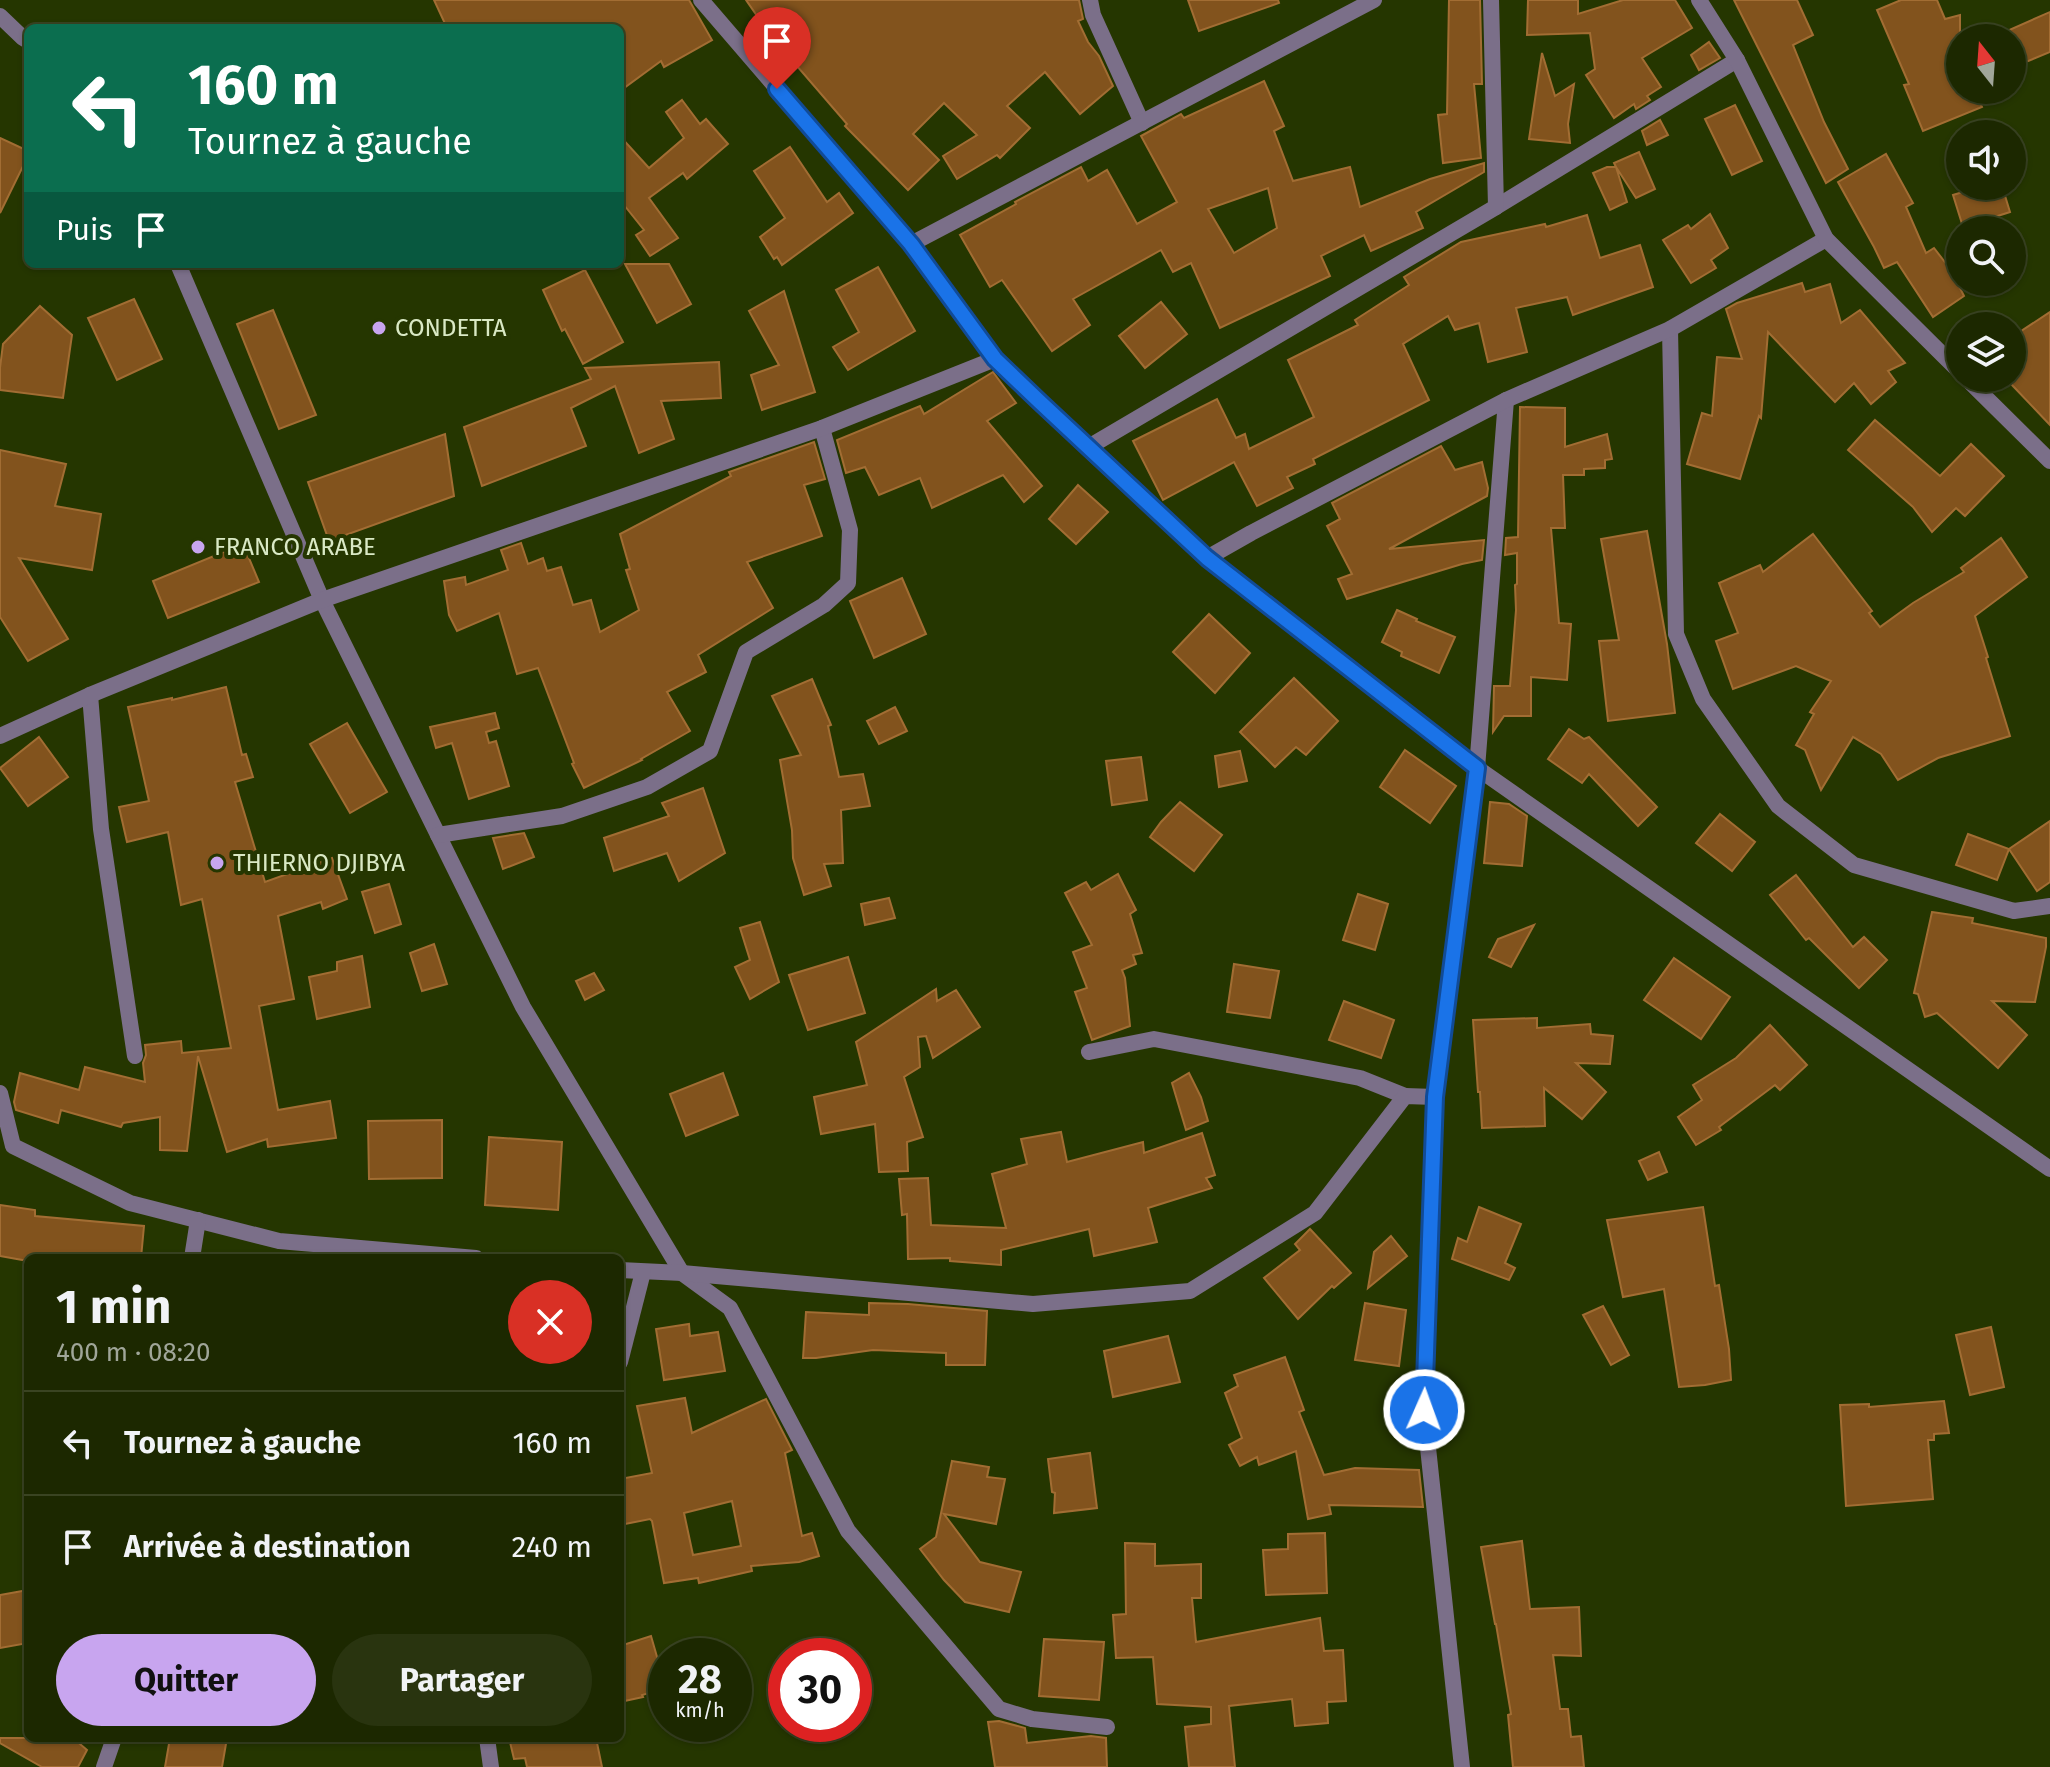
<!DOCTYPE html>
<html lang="fr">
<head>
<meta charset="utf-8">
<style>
  :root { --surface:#1c2800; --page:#29340f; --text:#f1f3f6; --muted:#a0a699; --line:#3a4422; --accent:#c8a5ef }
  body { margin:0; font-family:"Fira Sans",sans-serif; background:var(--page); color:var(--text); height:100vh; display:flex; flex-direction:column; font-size:30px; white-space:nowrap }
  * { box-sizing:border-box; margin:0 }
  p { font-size:26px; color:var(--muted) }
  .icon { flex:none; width:44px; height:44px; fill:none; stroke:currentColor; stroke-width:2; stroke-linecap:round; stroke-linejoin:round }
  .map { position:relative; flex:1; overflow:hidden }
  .side { position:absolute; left:24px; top:1254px; width:600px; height:488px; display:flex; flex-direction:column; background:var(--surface); border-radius:12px; box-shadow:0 2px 6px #0004,0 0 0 2px var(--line) }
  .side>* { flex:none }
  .hud { position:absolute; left:24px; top:24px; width:600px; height:244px; border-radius:12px; box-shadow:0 2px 6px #0004,0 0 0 2px var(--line); background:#0b6e4f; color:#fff; overflow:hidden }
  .needle { width:52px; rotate:343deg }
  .buttons { position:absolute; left:1946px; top:24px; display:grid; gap:16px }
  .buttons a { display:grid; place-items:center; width:80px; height:80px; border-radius:50%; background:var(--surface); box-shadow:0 2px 6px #0004,0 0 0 2px var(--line); font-size:40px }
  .speed { position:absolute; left:648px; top:1638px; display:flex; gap:16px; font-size:40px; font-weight:700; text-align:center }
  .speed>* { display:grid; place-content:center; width:104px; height:104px; border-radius:50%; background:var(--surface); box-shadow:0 2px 6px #0004,0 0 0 2px var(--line); line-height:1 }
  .speed small { font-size:20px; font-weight:400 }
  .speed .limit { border:12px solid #d22; background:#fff; color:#111 }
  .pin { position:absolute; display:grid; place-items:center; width:68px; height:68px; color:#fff; margin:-82px -34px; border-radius:50% 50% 50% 0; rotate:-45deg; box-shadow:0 0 8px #0007 }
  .pin .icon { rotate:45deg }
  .me { position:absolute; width:88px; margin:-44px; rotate:2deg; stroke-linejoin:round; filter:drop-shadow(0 0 6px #0008) }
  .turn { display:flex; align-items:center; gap:28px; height:168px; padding:0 32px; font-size:36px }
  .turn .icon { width:104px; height:104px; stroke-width:2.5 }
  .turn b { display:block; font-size:56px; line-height:68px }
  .then { display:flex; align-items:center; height:76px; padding:0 32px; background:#0003; gap:16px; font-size:30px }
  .round { display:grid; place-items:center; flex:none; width:84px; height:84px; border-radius:42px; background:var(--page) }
  .overview { display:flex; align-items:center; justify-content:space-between; height:136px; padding:0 32px }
  h1 { font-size:48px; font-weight:700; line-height:60px }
  .primary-button { display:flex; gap:16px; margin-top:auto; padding:16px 32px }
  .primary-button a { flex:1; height:92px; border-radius:48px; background:var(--accent); color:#111; font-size:32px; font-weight:700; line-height:92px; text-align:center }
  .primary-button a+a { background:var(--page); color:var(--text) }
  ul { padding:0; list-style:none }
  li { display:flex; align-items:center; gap:24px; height:104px; padding:0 32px; border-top:2px solid var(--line) }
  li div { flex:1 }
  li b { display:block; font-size:30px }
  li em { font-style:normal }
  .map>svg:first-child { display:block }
  .building { fill:#82531d; stroke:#a26d33; stroke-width:2; fill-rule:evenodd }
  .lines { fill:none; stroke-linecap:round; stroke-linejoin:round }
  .minor { stroke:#7b6f89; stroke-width:16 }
  .tertiary { stroke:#7b6f89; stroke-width:16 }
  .route-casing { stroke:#114b97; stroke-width:20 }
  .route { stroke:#1a73e8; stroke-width:14 }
  .poi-dot { fill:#c8a5ef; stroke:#253600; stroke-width:3 }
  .labels { text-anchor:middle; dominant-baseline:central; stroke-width:8; stroke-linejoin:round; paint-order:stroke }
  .poi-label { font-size:24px; fill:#dae9c5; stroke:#253600; text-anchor:start }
</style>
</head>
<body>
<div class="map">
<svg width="2050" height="1767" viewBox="0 0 2050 1767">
  <rect width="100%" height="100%" fill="#253600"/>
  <g class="building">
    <polygon points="434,0 689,0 712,40 664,67 661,61 620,91 620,28 447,28"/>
    <polygon points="746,0 1079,0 1083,19 1078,21 1088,42 1099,56 1113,86 1080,114 1045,72 1007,106 1030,128 1000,158 997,155 957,179 943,156 977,135 944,103 913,134 939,160 908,190 845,126 847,124 771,36"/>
    <polygon points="1188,0 1278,0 1279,3 1199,31"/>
    <polygon points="1449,0 1480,0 1482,84 1474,84 1481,158 1443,163 1438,115 1447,114"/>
    <polygon points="1528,0 1578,0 1578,14 1623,0 1675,0 1692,28 1642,58 1661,87 1647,96 1650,100 1636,109 1634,104 1614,118 1586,75 1595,69 1590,33 1527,35"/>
    <polygon points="1734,0 1797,0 1813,35 1793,45 1824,122 1848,169 1826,183"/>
    <polygon points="1901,0 1937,0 1945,19 1960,15 1960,90 1975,90 1982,107 1923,131 1904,85 1909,84 1877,10"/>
    <polygon points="2050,12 2050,52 2021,64 2012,43 2012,38 2010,38 2007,31"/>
    <polygon points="1709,42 1720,58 1699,70 1691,55"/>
    <polygon points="1542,53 1555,96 1574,84 1568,124 1570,143 1529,139"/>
    <path d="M1264 81 1284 126 1274 131 1293 181 1350 167 1360 207 1430 179 1484 163V172L1416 212 1423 228 1371 251 1364 235 1321 256 1330 276 1220 328 1191 263 1173 272 1161 250 1073 299 1090 325 1052 351 1002 280 990 287 960 235 1016 204 1015 202 1081 167 1088 181 1107 170 1137 224 1177 202 1141 136 1181 114 1184 118ZM1268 188 1277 228 1234 253 1208 209Z"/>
    <polygon points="682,100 700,124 706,119 728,144 687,179 683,173 649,198 678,238 650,256 636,235 644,230 620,200 620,136 649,168 684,138 666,112"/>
    <polygon points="1735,105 1762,161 1732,175 1705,119"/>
    <polygon points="1660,120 1668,135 1647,145 1642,131"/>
    <polygon points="0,138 28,151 28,156 0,213"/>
    <polygon points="790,147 827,202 839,193 853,213 782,265 777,257 774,259 760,237 785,218 754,171"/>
    <polygon points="1639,152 1655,189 1636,198 1616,167 1627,202 1610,210 1593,173 1607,167 1616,167 1614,163"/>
    <polygon points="1886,154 1913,203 1906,207 1926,253 1934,248 1951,270 1964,296 1933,317 1897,262 1884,268 1874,247 1838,182"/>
    <polygon points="1983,186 2002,186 2010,212 1963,227 1953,195"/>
    <polygon points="1710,214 1728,248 1711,260 1716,268 1691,283 1663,240 1688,225 1691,229"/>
    <polygon points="1587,215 1600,258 1640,245 1653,287 1573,315 1567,297 1516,308 1527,352 1488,362 1479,323 1455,330 1448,316 1403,344 1429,400 1313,459 1315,464 1287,477 1293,488 1257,506 1234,462 1163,500 1133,441 1217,399 1236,438 1245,434 1249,449 1314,417 1288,360 1358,325 1355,320 1409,285 1404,277 1461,242 1545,224 1546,227"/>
    <polygon points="625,264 669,264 691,304 657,323"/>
    <polygon points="878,267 915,331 848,370 833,347 859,332 836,290"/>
    <polygon points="585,270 623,342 583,364 565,329 562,331 543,290"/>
    <polygon points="1802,283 1805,292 1830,284 1841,323 1860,310 1905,363 1888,371 1896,382 1871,404 1854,383 1835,402 1768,332 1761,418 1759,416 1740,479 1687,464 1702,413 1712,416 1717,357 1742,359 1726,309 1737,303"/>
    <polygon points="784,291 815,392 762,410 751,375 779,365 749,311"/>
    <polygon points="134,299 162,359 117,380 88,318"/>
    <polygon points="1161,302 1187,334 1145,368 1119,336"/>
    <polygon points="40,306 72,335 63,398 0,390 0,368 3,344"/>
    <polygon points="273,310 316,415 279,429 237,324"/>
    <polygon points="2050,312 2050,425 2012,385 2012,337"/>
    <polygon points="719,362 721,398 661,401 674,439 639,453 615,386 571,408 586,446 482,486 464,427 591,379 585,368"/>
    <polygon points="993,372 1016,403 987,421 1042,486 1024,502 1003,475 932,508 920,478 879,495 865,467 846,473 837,440 920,406 924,414"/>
    <polygon points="1520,407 1565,408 1565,447 1607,434 1612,459 1605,460 1605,468 1584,469 1584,475 1563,475 1565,528 1551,528 1559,623 1571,624 1567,680 1531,677 1531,716 1504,716 1493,732 1494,686 1510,686 1516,610 1515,585 1517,584 1517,553 1505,555 1506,538 1518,537"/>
    <polygon points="1875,420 1940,476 1971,444 2004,476 1965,516 1956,508 1932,532 1913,507 1848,450"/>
    <polygon points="445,434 454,496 329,541 308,482"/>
    <polygon points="814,442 825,479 804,485 822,536 747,562 773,608 698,655 706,672 667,692 690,731 641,759 642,760 584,788 572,764 574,763 538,668 517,674 499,613 457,631 449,615 444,581 465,577 466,585 508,570 501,550 521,543 528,564 543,558 547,571 561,567 573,605 591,600 600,632 639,610 626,570 630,569 620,534 731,476 729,472"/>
    <polygon points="1441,446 1455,470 1482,462 1488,488 1487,496 1389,549 1484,540 1482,560 1462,564 1347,599 1338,579 1352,574 1327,526 1340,519 1332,503"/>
    <polygon points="0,450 66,464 55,506 101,514 92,570 19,558 68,639 28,661 0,617"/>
    <polygon points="1078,485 1108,512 1076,544 1049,519"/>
    <polygon points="1647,531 1667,644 1675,713 1608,721 1599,641 1619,640 1601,539"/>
    <polygon points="1813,534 1872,611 1869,613 1880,627 1913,603 1964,572 1961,568 2001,538 2027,577 1975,616 1988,657 1986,658 2010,736 1938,758 1898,780 1881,754 1853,737 1821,790 1805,750 1796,745 1814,714 1810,712 1831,681 1796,666 1733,689 1716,641 1738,633 1719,583 1760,565 1763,572"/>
    <polygon points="243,544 259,582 168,618 153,581"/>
    <polygon points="902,578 926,634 874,658 850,601"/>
    <polygon points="1397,610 1417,619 1416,621 1455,637 1439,673 1401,656 1402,652 1382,642"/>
    <polygon points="1209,614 1250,653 1215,693 1173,652"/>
    <polygon points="1294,678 1338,721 1306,755 1296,747 1275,767 1240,732"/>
    <polygon points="812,679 831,725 828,726 839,777 863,774 870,806 841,810 843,863 824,864 831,886 804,895 793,858 792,830 780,760 801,755 772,696"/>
    <polygon points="226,687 242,755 246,754 253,777 235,782 265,882 332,858 347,899 323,909 321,902 278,916 294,999 259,1006 278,1110 330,1101 336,1138 268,1147 267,1139 227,1152 198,1056 187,1151 160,1150 160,1117 123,1123 121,1127 61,1110 58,1123 16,1110 14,1102 20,1073 79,1090 85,1067 145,1082 143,1063 146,1055 145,1045 181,1041 182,1053 231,1048 202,899 181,905 168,832 127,842 119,807 149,801 128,707 172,698 172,700"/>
    <polygon points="895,707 907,731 879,744 867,721"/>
    <polygon points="495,713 499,728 486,732 489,743 496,741 509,786 469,799 452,743 436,748 430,727"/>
    <polygon points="347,723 387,792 350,813 310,744"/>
    <polygon points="1569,729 1584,739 1589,737 1657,807 1638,826 1589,774 1582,783 1548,759"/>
    <polygon points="39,737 68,777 28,806 0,768"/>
    <polygon points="1405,750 1456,786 1430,823 1380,787"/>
    <polygon points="1240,751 1247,781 1219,787 1215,756"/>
    <polygon points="1141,757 1147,800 1112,805 1106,761"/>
    <polygon points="703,788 725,853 679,881 667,853 614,871 604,838 669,816 662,803"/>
    <polygon points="1180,802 1222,835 1194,871 1150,837 1161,822"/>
    <polygon points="1490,802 1509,804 1527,816 1522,866 1484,863"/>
    <polygon points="1720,814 1755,842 1732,871 1696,843"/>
    <polygon points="2050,821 2050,882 2037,891 2009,849"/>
    <polygon points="524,833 534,857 503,869 493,838"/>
    <polygon points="1968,834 2009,849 1997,880 1956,865"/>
    <polygon points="1118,874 1136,910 1130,914 1142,953 1133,955 1136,964 1122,970 1125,978 1130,1026 1092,1040 1075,992 1087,988 1073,952 1092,945 1065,893 1086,882 1091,890"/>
    <polygon points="1796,875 1853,947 1864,937 1887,960 1859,988 1809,938 1806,940 1770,895"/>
    <polygon points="389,884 401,924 375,933 362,892"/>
    <polygon points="1358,894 1388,904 1375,950 1343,940"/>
    <polygon points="889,898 895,918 865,925 861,904"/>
    <polygon points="1932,912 1973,918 1972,923 2046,938 2046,947 2035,1002 1992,1001 2027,1035 1998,1068 1937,1013 1925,1017 1918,994 1914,993"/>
    <polygon points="760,922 779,982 750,999 735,967 750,960 740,928"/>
    <polygon points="1534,925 1511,967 1489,957 1498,939"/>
    <polygon points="434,944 447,984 422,991 410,953"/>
    <polygon points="362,956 370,1007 317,1019 309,977 337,971 337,962"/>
    <polygon points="848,957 865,1013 808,1030 789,975"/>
    <polygon points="1674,958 1730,997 1701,1039 1644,1000"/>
    <polygon points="1234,964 1279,971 1270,1018 1227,1012"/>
    <polygon points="594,973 604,990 585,1000 576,981"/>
    <polygon points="936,989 937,1001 956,990 980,1027 933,1058 926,1036 918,1037 920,1067 904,1077 923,1137 907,1142 908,1171 879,1172 875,1124 821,1134 814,1097 867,1085 856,1042"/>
    <polygon points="1344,1001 1394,1020 1381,1058 1329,1040"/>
    <polygon points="1537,1018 1537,1028 1590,1024 1591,1034 1613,1036 1610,1064 1576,1063 1606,1092 1582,1119 1544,1088 1545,1126 1482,1128 1480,1092 1478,1092 1473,1020"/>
    <polygon points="1770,1025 1807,1065 1780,1090 1775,1085 1719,1127 1721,1130 1696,1145 1678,1117 1702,1100 1693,1085 1736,1058"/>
    <polygon points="723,1073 738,1115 686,1136 670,1094"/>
    <polygon points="1189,1073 1201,1097 1208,1121 1186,1130 1172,1083"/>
    <polygon points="442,1120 442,1178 369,1179 368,1121"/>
    <polygon points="1061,1132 1067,1162 1143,1142 1144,1153 1202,1133 1215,1175 1206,1178 1212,1188 1148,1208 1157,1242 1094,1256 1089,1229 1001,1250 1001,1265 950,1261 950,1258 908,1259 907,1214 902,1215 899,1179 928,1178 931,1225 1006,1228 992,1174 1027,1164 1021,1139"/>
    <polygon points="489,1137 562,1142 558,1210 485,1205"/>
    <polygon points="1659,1152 1667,1172 1648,1180 1639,1161"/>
    <polygon points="0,1205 35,1210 35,1216 144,1226 141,1258 28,1258 28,1261 0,1256"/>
    <polygon points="1479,1207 1521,1224 1505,1263 1515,1268 1509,1280 1452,1259 1458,1238 1467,1242"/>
    <polygon points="1703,1207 1715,1286 1719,1285 1729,1349 1731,1380 1705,1385 1679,1387 1664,1289 1623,1297 1607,1220"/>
    <polygon points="1310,1229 1351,1273 1334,1288 1332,1286 1298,1319 1264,1278 1300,1250 1295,1244"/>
    <polygon points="1391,1236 1407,1256 1368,1288 1374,1252"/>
    <polygon points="869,1303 908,1304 987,1311 985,1365 946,1365 946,1353 873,1350 816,1358 803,1358 806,1312 869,1315"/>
    <polygon points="1365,1303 1406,1310 1399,1366 1355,1360"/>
    <polygon points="1603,1306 1629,1355 1611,1365 1583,1315"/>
    <polygon points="689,1324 690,1336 718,1332 725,1371 664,1380 656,1329"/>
    <polygon points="1991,1327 2004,1387 1970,1395 1956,1335"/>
    <polygon points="1168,1336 1180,1382 1113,1397 1104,1351"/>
    <polygon points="1285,1357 1304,1410 1299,1412 1324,1475 1355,1468 1419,1470 1423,1507 1329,1505 1331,1514 1308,1519 1296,1451 1259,1465 1257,1457 1240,1466 1229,1445 1242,1438 1225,1393 1238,1386 1234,1375"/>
    <path d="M685 1398 692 1433 766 1399 792 1450 785 1453 802 1536 812 1533 819 1556 799 1562 751 1566 752 1571 699 1583 698 1578 664 1583 652 1521 650 1519 620 1525V1479L652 1473 637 1406ZM732 1501 741 1546 693 1555 684 1513Z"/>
    <polygon points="1944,1401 1949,1433 1934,1434 1934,1440 1928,1440 1933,1499 1846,1506 1840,1405 1869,1404 1869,1407"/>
    <polygon points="1090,1453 1097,1508 1054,1513 1055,1493 1052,1492 1048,1459"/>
    <polygon points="952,1461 989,1467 987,1477 1005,1479 996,1524 944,1514 980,1562 1021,1572 1009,1612 965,1602 944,1580 920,1549 936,1537"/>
    <polygon points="1325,1533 1327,1593 1266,1595 1263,1550 1288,1549 1288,1534"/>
    <polygon points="1522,1541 1530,1609 1579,1607 1581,1656 1553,1655 1560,1709 1568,1709 1571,1737 1581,1736 1584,1767 1513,1767 1508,1715 1511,1714 1496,1624 1495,1624 1481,1547"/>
    <polygon points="1125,1543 1155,1544 1155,1566 1201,1564 1201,1598 1192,1598 1196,1642 1320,1618 1324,1651 1343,1650 1346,1701 1327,1702 1328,1723 1295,1726 1292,1699 1229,1706 1235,1767 1189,1767 1185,1727 1211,1724 1211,1707 1157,1704 1153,1657 1116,1658 1113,1615 1126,1614"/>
    <polygon points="28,1590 28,1643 0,1648 0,1595"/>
    <polygon points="651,1636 666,1688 642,1695 643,1697 620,1702 620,1646"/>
    <polygon points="1044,1639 1104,1642 1099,1700 1039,1696"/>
    <polygon points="999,1721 1025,1728 1027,1743 1091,1736 1106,1738 1107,1767 995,1767 988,1722"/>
    <polygon points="0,1738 73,1738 87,1750 78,1767 42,1767 0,1743"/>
    <polygon points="170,1738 227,1738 222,1767 165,1767"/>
    <polygon points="509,1738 596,1738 602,1767 527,1767 525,1758 514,1759"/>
  </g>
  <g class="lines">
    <g class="minor">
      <polyline points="1090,0 1093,15 1142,123"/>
      <polyline points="0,16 23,38 28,41"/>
      <polyline points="1496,207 1737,60"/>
      <polyline points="178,264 322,600 523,1007 682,1273 730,1308 848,1531 999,1709 1032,1719 1107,1727"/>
      <polyline points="1670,329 1676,634 1703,699 1778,806 1854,865 2014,911 2050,906"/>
      <polyline points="1087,448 1496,207 1491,0"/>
      <polyline points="1207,558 1477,768 2050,1169"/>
      <polyline points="90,695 101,829 135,1056"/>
      <polyline points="438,835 562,816 647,787 710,751 746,652 824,605 848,583 850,530 822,428"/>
      <polyline points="1089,1052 1154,1039 1360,1078 1405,1096"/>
      <polyline points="0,1093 13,1146 130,1203 279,1241 476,1258"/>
      <polyline points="192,1258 198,1220"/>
      <polyline points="620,1270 682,1273 1033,1304 1190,1291 1315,1213 1405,1096 1435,1097"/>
      <polyline points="620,1362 643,1272"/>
      <polyline points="487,1738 491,1767"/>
      <polyline points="104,1767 114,1738"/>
      <polyline points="1462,1767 1424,1410 1435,1097 1477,768 1506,400"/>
    </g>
    <g class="tertiary">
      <polyline points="701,0 911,244 995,359 1087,448 1207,558 1251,533 1506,400 1670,329 1826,239"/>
      <polyline points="1699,0 1737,60 1826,239 1960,372"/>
      <polyline points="911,244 1374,0"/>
      <polyline points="1966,378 2050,461"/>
      <polyline points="0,736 90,695 322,600 822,428 995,359"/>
    </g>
  </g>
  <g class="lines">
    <g class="route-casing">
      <polyline id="route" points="777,89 911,244 995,359 1041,403 1207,558 1477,768 1435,1097 1424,1410"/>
    </g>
    <use href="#route" class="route"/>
  </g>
  <g class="poi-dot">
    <circle cx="379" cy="328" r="8"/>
    <circle cx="198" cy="547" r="8"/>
    <circle cx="217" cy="863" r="8"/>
  </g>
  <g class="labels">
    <g class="poi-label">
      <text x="395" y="328">CONDETTA</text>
      <text x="214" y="547">FRANCO ARABE</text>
      <text x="233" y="863">THIERNO DJIBYA</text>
    </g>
  </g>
</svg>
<div class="buttons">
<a><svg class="needle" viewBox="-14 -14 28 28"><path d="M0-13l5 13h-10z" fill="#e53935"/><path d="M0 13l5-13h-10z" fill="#a0a699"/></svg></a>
<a><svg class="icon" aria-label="sound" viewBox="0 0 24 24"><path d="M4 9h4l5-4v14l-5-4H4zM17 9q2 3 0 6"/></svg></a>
<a><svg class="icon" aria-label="search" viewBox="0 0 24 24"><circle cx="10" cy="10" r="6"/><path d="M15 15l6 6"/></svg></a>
<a><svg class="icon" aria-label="layers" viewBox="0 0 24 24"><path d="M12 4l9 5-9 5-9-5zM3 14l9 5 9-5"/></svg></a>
</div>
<div class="speed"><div>28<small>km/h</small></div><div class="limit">30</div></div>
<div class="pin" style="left:777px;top:89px;background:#d93025"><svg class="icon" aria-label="arrive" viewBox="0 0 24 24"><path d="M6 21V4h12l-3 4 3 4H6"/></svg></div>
<svg class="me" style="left:1424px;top:1410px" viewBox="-20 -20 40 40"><circle r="17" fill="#1a73e8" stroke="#fff" stroke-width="3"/><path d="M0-11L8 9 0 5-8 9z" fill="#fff"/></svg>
<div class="hud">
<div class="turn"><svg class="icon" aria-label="left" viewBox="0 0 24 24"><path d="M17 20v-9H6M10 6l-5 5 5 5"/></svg><div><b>160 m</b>Tournez à gauche</div></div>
<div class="then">Puis<svg class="icon" aria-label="arrive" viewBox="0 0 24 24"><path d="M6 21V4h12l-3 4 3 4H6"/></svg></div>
</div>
<section class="side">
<div class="overview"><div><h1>1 min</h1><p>400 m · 08:20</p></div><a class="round" style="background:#d93025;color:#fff"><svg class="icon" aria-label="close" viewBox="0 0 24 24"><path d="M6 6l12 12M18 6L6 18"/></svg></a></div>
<ul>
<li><svg class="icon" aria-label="left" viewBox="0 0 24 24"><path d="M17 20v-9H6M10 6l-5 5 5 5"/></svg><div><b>Tournez à gauche</b></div><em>160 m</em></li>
<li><svg class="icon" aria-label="arrive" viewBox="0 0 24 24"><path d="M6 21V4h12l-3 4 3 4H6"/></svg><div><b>Arrivée à destination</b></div><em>240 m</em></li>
</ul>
<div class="primary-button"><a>Quitter</a><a>Partager</a></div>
</section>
</div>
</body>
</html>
